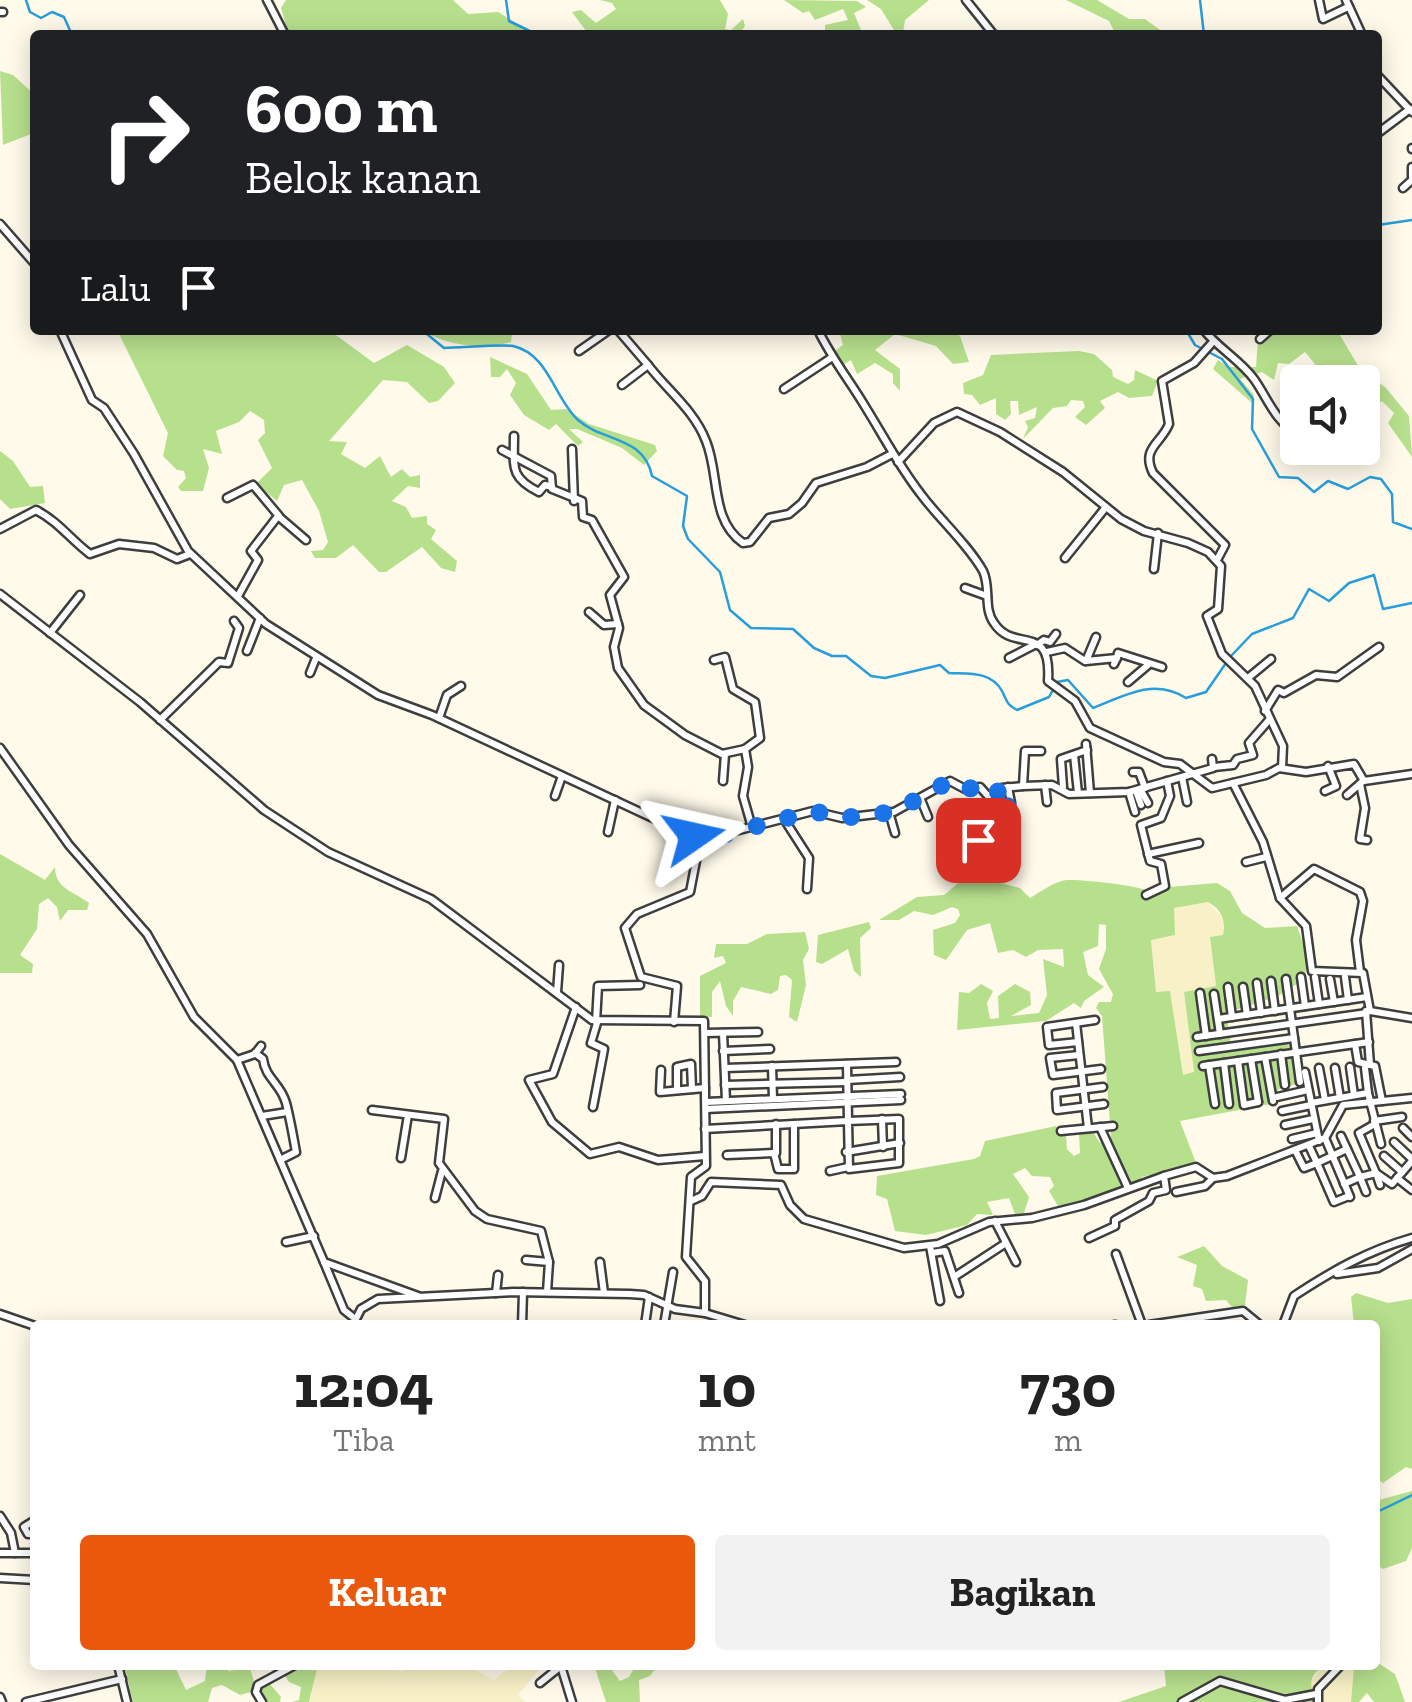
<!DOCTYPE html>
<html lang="id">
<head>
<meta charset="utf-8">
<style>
  :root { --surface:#fff; --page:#f2f2f2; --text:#222; --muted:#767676; --accent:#ea580c }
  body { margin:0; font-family:"Zilla Slab",serif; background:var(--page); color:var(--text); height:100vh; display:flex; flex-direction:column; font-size:38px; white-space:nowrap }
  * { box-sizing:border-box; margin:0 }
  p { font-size:32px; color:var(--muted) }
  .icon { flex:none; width:55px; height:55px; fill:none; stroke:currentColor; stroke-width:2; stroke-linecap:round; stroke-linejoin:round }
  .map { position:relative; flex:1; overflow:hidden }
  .details { position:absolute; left:30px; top:1320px; width:1350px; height:350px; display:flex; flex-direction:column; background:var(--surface); border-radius:10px; box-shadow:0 5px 25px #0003 }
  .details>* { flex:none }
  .banner { position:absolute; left:30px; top:30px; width:1352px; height:305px; border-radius:10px; box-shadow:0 5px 25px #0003; background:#202124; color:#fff; overflow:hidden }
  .fabs { position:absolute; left:1280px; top:365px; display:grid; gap:20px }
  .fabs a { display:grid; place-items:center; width:100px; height:100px; border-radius:10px; background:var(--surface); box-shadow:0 5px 25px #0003; font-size:50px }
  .pin { position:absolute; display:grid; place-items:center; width:85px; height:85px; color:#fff; margin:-42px; border-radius:20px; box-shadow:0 5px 15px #0006 }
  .me { position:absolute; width:110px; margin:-55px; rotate:79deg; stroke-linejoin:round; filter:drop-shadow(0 0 8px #0008) }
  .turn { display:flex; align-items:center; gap:35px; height:210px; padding:0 50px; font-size:45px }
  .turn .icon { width:130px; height:130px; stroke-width:2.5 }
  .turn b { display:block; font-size:70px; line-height:85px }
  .then { display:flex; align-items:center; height:95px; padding:0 50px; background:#0003; gap:20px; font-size:38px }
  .eta { display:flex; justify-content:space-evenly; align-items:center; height:170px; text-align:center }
  .eta b { font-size:60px; font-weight:700; line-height:70px }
  .action { display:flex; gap:20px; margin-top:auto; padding:20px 50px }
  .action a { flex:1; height:115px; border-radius:10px; background:var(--accent); color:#fff; font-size:40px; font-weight:700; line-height:115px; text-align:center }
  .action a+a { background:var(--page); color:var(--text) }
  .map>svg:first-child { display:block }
  .farmland { fill:#f8f1c7 }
  .forest { fill:#b7e08d; fill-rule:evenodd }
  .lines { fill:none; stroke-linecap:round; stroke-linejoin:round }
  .stream { stroke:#289ddb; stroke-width:2.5 }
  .minor-casing { stroke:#3e3e3e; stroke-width:11 }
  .minor { stroke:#fff; stroke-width:6 }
  .route { stroke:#1a73e8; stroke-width:18; stroke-dasharray:0 32.4 }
</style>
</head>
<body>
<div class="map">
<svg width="1412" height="1702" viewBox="0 0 1412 1702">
  <rect width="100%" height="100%" fill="#fffaea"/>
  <g class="farmland">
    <polygon points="1208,902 1224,919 1223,935 1210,938 1216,987 1184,993 1194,1073 1183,1075 1171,996 1156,993 1151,940 1174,935 1174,908"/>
    <polygon points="318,1665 385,1665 403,1672 406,1665 466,1665 494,1680 513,1665 543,1665 518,1695 526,1702 310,1702"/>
    <polygon points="1324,1665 1355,1666 1351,1702 1315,1702 1309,1693 1311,1681"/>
  </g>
  <g class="forest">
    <polygon points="286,0 453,0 468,14 498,12 536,35 303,35 297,30 288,32 281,8"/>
    <polygon points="600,0 720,0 728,14 725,29 731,30 743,19 745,26 739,35 589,35 572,12 581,10 596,23 616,9 612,3"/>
    <polygon points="784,0 857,1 866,7 854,13 863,35 825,35 825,25 848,20 843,9 815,20 809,11 803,13"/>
    <polygon points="867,0 929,0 905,20 903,33 897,35 881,9"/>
    <polygon points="1066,0 1097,0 1129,19 1145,19 1167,35 1115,33 1109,21"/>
    <polygon points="0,71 13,75 35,95 31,134 3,145"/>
    <polygon points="117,330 329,330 374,363 407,345 444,367 455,383 438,401 429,403 407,382 383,380 329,441 347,442 341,454 365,468 380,456 391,477 402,469 410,477 420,475 420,488 408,486 392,501 406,507 412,518 427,516 427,524 436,530 431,539 457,561 455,572 441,568 422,547 386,572 379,572 353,545 336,558 315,558 311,551 323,550 328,542 319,511 302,480 284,485 277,501 256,484 272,468 258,440 265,433 264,420 250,411 239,422 216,431 222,454 203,449 209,468 203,491 181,491 178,487 186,478 184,471 177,470 163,456 168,433"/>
    <path d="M424 330H507L512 334 511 342C488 350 443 346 424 330Z"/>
    <polygon points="839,330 951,330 960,336 969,362 953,364 936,346 895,334 875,350 900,369 900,391 893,383 893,374 875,363 857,374 851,360 841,366 835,351 843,345"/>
    <polygon points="1252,330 1337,330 1360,369 1386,388 1409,416 1412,457 1388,423 1394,413 1382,401 1363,417 1362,382 1330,382 1305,352 1289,364 1278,363 1274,380 1262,372 1240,379 1254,395 1252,403 1213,369 1218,360 1229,367 1256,367 1258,338"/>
    <polygon points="1079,351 1094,354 1112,370 1113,377 1128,384 1134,380 1135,370 1158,381 1152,396 1129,398 1118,392 1100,401 1105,408 1086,425 1075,417 1085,407 1083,401 1071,400 1067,406 1053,408 1023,439 1028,427 1025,421 1035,418 1037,407 1019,415 1018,401 1010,401 1011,414 1005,420 996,414 996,398 980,405 972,395 964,394 963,383 983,375 991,355"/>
    <polygon points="490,357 527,374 551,410 566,409 589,424 655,445 657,451 644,465 622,448 577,429 569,429 583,442 578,446 556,424 549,430 524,415 510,395 516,383 507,369 500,377 491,377"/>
    <polygon points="0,451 13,461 30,487 43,486 45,503 10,509 0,499"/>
    <path d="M0 854 45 880 55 867C55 889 75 892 89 903L87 910H68L60 921 57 907 48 898 39 904 37 929 20 955 33 964 32 973H0Z"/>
    <path d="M968 875 1020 888 1030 898C1041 892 1054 881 1067 880 1082 879 1147 886 1156 894L1169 887 1217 883 1230 891 1242 913 1265 928 1297 926C1303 945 1312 960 1303 980L1276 997 1226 1013 1232 1049 1281 1042 1297 1049 1300 1083 1279 1089 1271 1104 1180 1121 1196 1163 1142 1177 1131 1189 1097 1201 1058 1206 1049 1191 1054 1186 1050 1177 1032 1176 1025 1168 1013 1174 1029 1197 1023 1216 1016 1217 1009 1198 987 1202 993 1215 977 1214 967 1225 926 1235 895 1231 887 1199 876 1195 877 1176 974 1159 980 1156 985 1141 1056 1126 1066 1136 1067 1149 1074 1156 1080 1153 1079 1134 1093 1132 1100 1143 1111 1137 1102 1016 1096 1008 1099 1002H1111L1113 994 1099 969 1106 949V925L1099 924 1098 946 1083 952 1088 975 1104 987 1084 1001 1081 1008 1074 1003 1046 1021 957 1030 959 992 969 993 981 984 993 991 987 1003 990 1019 999 1018 998 996 1015 984 1030 992 1031 1005 1011 1016 1039 1013 1047 995 1043 959 1064 967 1063 949 1038 950 1026 957 1013 950 998 953 990 923 967 930 946 960 934 955 933 930 955 923 960 915 958 909 952 907 933 915 914 911 899 920H879L917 897 944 895ZM1208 902C1222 910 1226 920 1223 935L1210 937 1216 986 1184 992 1194 1072 1183 1075 1170 991 1156 992 1151 940 1175 935 1174 908Z"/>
    <polygon points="869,922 871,928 860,938 861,977 854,971 848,949 822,964 816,962 818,935"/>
    <polygon points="805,932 809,949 803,960 806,985 797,1022 789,1017 792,980 786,975 780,976 778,990 771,994 741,987 733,1001 733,1016 726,1006 720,981 712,992 712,1017 700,1017 700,976 726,963 723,956 714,958 716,944 747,944 767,934"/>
    <polygon points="1204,1246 1222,1266 1248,1280 1245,1305 1232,1307 1226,1300 1206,1301 1202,1289 1193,1286 1197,1265 1177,1257"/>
    <polygon points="1356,1293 1388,1303 1412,1299 1412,1469 1406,1467 1383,1483 1375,1478 1375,1325 1354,1325 1351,1297"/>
    <polygon points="1412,1491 1412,1548 1406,1561 1383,1569 1375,1563 1375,1501"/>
    <polygon points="1375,1661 1395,1674 1405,1702 1374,1702 1367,1693 1359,1702 1351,1702 1354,1667 1349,1665 1375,1665"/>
    <polygon points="129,1665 174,1665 186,1690 205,1681 207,1665 222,1665 229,1671 250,1668 255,1685 270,1684 281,1697 280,1702 255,1702 254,1691 240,1695 222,1685 212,1688 208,1702 133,1702 125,1668"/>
    <polygon points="274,1665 318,1665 309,1702 292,1702 299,1700 301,1687 289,1682 282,1671 272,1672"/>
    <polygon points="594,1665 608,1665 620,1681 629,1677 636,1665 658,1665 650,1676 639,1680 640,1702 606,1702"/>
    <path d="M1164 1665H1324C1305 1680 1312 1685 1315 1702H1119L1166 1686Z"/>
  </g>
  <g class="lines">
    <g class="stream">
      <polyline points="26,0 30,12 41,18 52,12 64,17 72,35"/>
      <polyline points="506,0 509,21 538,35"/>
      <polyline points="1200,0 1204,35"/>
      <polyline points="1378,225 1412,220"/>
      <path d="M422 330 444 348C460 348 500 344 513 346 549 354 554 398 578 420 603 442 644 436 652 476L687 496 683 526 688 539 720 572 730 610 751 628 793 629 814 648 832 656H846L871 676 885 678 940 665 949 673C969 674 991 671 1002 691 1007 701 1006 704 1017 710L1049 697 1053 690"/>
      <polyline points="1012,330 1025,330"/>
      <polyline points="1186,330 1195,345 1222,359 1253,399 1252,429 1279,477 1298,478 1314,492 1328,481 1348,489 1370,477 1381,479 1392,494 1393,522 1412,529"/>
      <polyline points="1231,656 1252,634 1293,618 1309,589 1329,601 1349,583 1374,575 1383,609 1412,603"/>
      <path d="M1057 682 1068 680 1093 708C1126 695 1153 678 1186 698L1206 692 1226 663"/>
      <polyline points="1375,1513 1412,1495"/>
    </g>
    <g class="minor-casing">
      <g id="minor">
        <polyline points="267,0 285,35"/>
        <polyline points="966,0 994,35"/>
        <polyline points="1319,0 1323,19 1348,7"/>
        <polyline points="1346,0 1362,35"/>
        <polyline points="0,12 3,12"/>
        <polyline points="1378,76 1412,112"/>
        <polyline points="1378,133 1410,109"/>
        <polyline points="1412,148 1412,149"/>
        <polyline points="1412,167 1412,177"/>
        <polyline points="1403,188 1412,180"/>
        <polyline points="0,224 35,264"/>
        <polyline points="60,330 92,400 104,408 134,454 188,551 266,624 378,695 432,715 700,840 813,811 842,818 894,812 950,781 965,789 980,787 988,796 1002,788 1023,786 1052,785 1069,794 1129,792 1213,768 1212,759"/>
        <polyline points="618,330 648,365 622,385"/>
        <path d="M818 330C832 359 850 381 866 408 884 437 899 466 920 493 939 519 967 543 983 571 991 587 983 608 994 623 1014 654 1052 621 1048 681L1075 701 1090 728 1164 762 1180 764 1212 788 1266 775 1279 768 1306 772 1354 764 1364 781 1412 774"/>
        <path d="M1204 330C1218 348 1240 360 1254 379 1267 397 1276 424 1298 433"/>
        <polyline points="1260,339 1270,330"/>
        <path d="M1211 344 1194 363 1162 381 1169 424C1161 444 1141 448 1153 473L1225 545 1217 560"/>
        <polyline points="579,351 609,330"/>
        <path d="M648 365C668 391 694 410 706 441 720 475 710 520 743 543L750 542 769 518 789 514 802 503 816 483 867 467 892 454"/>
        <polyline points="784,389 831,358"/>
        <path d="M514 436C514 466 509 477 539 492L545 485 552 487"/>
        <polyline points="572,449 574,501"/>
        <polyline points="502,450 551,476 552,489 582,501 583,517 592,520 624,577 610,595 619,628 614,647 618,668 644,705 685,735 722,754 745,749"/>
        <polyline points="898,462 934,423 957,412 1000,432 1063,472 1121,519 1144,531 1188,543 1208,552 1221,566 1218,609 1207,616 1222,654 1255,686 1283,746 1282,768"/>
        <polyline points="227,498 253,485 279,516"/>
        <path d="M0 529 36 510C59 522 70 539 90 554L119 544 154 548 177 559 190 554"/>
        <polyline points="1065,558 1106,507"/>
        <polyline points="1154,569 1158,533"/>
        <polyline points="965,588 987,596"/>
        <polyline points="0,594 140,702 264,810 328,852 431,899 592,1020 704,1021 706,1166 691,1177 686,1257 705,1281 705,1313 745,1325"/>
        <polyline points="238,596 258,560 251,551 278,516 306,540"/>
        <polyline points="589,612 604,625 618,624"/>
        <polyline points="50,633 80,595"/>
        <polyline points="1096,637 1086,661 1117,658 1114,664"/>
        <polyline points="1037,645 1044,640 1050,642 1056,634"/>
        <polyline points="247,651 260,618"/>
        <polyline points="1047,652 1065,648 1085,661"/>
        <polyline points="1009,658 1036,644"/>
        <polyline points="1117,658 1118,653 1162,667"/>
        <polyline points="714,660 725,657 733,689 755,702 760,738 745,749 748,767 743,796 751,824"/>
        <polyline points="310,673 316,658"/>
        <polyline points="1248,678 1271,659"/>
        <polyline points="1128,682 1148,665"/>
        <polyline points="1265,711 1278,690 1284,693 1316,675 1337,677 1379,647"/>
        <polyline points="439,718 447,695 461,686"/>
        <polyline points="160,720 219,662 228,663 239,628 234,621"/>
        <polyline points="1086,744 1090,793"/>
        <polyline points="0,748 69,845 147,934 194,1017 237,1060 324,1262 418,1296"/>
        <polyline points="1074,755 1078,793"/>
        <polyline points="1214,767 1233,765 1237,759 1253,755 1249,743 1269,720"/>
        <polyline points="1133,772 1139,772 1145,788"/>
        <polyline points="1182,777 1187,802"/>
        <polyline points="723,781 725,754"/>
        <polyline points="1233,783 1263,842 1280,898 1306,926 1312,971 1363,973 1370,1011 1412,1018"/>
        <polyline points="1360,784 1365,808 1360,839 1367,840"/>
        <polyline points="1045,785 1047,802"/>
        <polyline points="1023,786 1025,751 1041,751"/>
        <polyline points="1063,787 1061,759 1087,750"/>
        <polyline points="1140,789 1148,803"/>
        <polyline points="1136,791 1141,805"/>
        <polyline points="1325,791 1336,786 1328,766"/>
        <polyline points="1129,792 1135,812"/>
        <polyline points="1347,795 1362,782"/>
        <polyline points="555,796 562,776"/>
        <polyline points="921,800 928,817"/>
        <polyline points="889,812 895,833"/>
        <polyline points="784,819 809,858 807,889"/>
        <polyline points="608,832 615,800"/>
        <polyline points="970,850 972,842 982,839 984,824 1011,803 1008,787"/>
        <polyline points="1148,854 1199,843"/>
        <polyline points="1246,862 1266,857"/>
        <polyline points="1146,895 1165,886 1161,864 1150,861 1141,825 1161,818 1170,796 1167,781"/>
        <polyline points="1280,898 1314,869 1360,892 1363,901 1356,940 1360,972"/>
        <polyline points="1301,977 1305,1006"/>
        <polyline points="1315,977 1319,1004"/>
        <polyline points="1345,977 1348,1000"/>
        <polyline points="1286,979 1300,1082"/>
        <polyline points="1330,979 1334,1002"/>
        <polyline points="1271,981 1275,1011"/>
        <polyline points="1257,983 1261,1013"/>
        <polyline points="1228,987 1232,1017"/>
        <polyline points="1243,987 1247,1015"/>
        <polyline points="557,992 559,965"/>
        <polyline points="1200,993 1206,1036"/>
        <polyline points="1214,994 1220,1034"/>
        <polyline points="576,1007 553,1074 529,1080 552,1122 590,1154 619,1147 658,1160 705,1156"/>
        <polyline points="1366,1011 1370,1065 1375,1066 1382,1101"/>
        <polyline points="1218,1019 1367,997"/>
        <polyline points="596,1022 598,986 640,985"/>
        <polyline points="674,1022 677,986 641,977 625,928 637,914 690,892 700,840"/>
        <polyline points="1076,1023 1088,1128"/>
        <polyline points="705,1033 758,1032"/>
        <polyline points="723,1033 726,1101"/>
        <polyline points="1197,1037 1367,1013"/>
        <polyline points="1078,1042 1049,1045 1047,1027 1095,1020"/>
        <polyline points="1355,1044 1358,1062 1370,1065"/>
        <polyline points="723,1051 770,1049"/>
        <polyline points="1199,1051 1294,1038"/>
        <path d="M255 1053 263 1059C265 1078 281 1084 286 1103 290 1118 293 1136 296 1152L280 1160"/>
        <polyline points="1281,1054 1285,1085"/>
        <polyline points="1079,1055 1050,1058 1053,1075 1101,1069"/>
        <polyline points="1265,1057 1273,1101"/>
        <polyline points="1251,1059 1258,1102"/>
        <polyline points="237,1060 255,1054 261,1046"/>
        <polyline points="1238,1061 1244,1105 1258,1102"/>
        <polyline points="1224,1063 1229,1104"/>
        <polyline points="1209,1065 1215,1104"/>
        <polyline points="772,1066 773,1099"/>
        <polyline points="1203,1066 1369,1042"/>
        <polyline points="1350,1067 1354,1095"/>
        <polyline points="725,1068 896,1062"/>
        <polyline points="1319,1068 1325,1100"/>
        <polyline points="1335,1068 1340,1098"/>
        <polyline points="1365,1068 1368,1093"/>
        <polyline points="661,1070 660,1092 705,1088"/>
        <polyline points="1305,1072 1319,1141"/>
        <polyline points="847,1080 900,1077"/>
        <polyline points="725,1085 847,1082"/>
        <polyline points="1103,1087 1056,1093 1057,1110 1104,1104"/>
        <polyline points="677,1090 677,1067 691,1064 692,1089"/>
        <polyline points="1277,1097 1308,1090"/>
        <polyline points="706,1102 901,1094"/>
        <polyline points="1311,1103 1368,1093 1381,1144"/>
        <polyline points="593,1107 604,1049 591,1043 597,1023"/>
        <polyline points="706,1109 901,1100"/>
        <polyline points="372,1110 444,1119 439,1163 475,1211 487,1219 541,1231 549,1262"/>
        <polyline points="1282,1111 1311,1105"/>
        <polyline points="262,1116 287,1112"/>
        <polyline points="882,1119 883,1147"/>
        <polyline points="1374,1121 1402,1117"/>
        <polyline points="1375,1124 1359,1133 1376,1173 1392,1184 1412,1161"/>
        <polyline points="1285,1125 1313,1119"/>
        <polyline points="1100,1127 1128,1188"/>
        <polyline points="1403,1128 1412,1137"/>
        <polyline points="705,1129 848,1121 849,1169 899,1163 899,1119 848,1121 847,1064"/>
        <polyline points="1061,1131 1113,1126"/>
        <polyline points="1341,1136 1360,1177 1376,1173 1380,1185"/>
        <polyline points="1325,1138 1350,1197"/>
        <polyline points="1292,1139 1317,1133"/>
        <polyline points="1394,1142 1412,1159"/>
        <polyline points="1309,1146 1317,1163 1347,1149"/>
        <polyline points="846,1152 900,1143"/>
        <polyline points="1296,1152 1304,1168 1317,1163 1334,1202 1349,1196"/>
        <polyline points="776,1153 776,1124"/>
        <polyline points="727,1155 774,1153 778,1169 794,1169 794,1124"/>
        <polyline points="1384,1156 1402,1172"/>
        <polyline points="401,1158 408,1115"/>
        <polyline points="830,1171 848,1167"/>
        <polyline points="1397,1178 1412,1190"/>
        <polyline points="1344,1184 1360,1177 1366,1192"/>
        <polyline points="1176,1192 1205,1186 1213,1178"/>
        <polyline points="435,1198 442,1171"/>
        <polyline points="691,1201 702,1196 711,1182 781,1185 790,1205 804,1219 904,1248 938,1244 989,1222 1032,1218 1084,1205 1164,1176"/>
        <polyline points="995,1221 1016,1262"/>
        <polyline points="1089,1238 1115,1226 1115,1220 1149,1201 1153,1193 1166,1190 1164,1176 1196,1167 1213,1178 1227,1176 1325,1138 1343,1105 1412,1098"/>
        <polyline points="286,1242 314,1236"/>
        <polyline points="930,1246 940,1301"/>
        <polyline points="932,1253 945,1251 959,1293"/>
        <polyline points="1116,1254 1142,1325"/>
        <polyline points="526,1260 549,1262 547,1292"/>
        <polyline points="324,1262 344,1310 354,1318"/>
        <polyline points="600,1262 604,1293"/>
        <polyline points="1337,1274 1378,1268 1412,1249"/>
        <polyline points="954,1277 1006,1243"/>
        <polyline points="496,1293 498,1275"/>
        <polyline points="0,1314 35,1326"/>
        <polyline points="353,1325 361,1309 378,1299 513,1292 630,1294 644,1295 675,1309 705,1313"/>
        <polyline points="522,1325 523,1292"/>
        <polyline points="645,1325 649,1297"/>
        <polyline points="664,1325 673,1272"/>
        <polyline points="1114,1325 1116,1325"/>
        <polyline points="1149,1325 1243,1311 1260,1325"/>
        <path d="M1283 1325 1294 1296C1332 1271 1367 1251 1412 1238"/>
        <polyline points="0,1516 11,1533 15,1553"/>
        <polyline points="32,1522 24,1527 28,1534 35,1534"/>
        <polyline points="0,1553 35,1553"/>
        <polyline points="0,1578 35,1580"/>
        <polyline points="118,1665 127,1702"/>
        <polyline points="561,1666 572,1702"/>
        <polyline points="540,1683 561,1666"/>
        <polyline points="0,1697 2,1702"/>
        <polyline points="26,1702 122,1679"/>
        <polyline points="262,1702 256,1692 258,1685 295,1665"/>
        <polyline points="1182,1702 1220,1681 1285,1700 1316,1694"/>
        <polyline points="1318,1702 1318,1689 1341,1665"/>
      </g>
    </g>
    <use href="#minor" class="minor"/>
  </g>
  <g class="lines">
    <polyline class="route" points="694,836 708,839 813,811 842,818 894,812 950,781 966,789 980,787 988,796 1008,787 1011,804 985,822 978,840"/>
  </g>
</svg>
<div class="fabs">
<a><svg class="icon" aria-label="sound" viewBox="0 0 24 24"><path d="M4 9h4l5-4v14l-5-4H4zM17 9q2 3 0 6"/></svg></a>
</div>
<div class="pin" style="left:978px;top:840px;background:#d93025"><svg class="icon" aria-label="arrive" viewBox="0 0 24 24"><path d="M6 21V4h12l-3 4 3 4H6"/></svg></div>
<svg class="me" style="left:694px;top:836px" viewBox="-20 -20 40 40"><path d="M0-17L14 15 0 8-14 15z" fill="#1a73e8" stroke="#fff" stroke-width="4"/></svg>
<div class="banner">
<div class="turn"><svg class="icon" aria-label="right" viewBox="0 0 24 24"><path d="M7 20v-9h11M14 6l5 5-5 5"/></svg><div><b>600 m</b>Belok kanan</div></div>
<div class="then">Lalu<svg class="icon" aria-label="arrive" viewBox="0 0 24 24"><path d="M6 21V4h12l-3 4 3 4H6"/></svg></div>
</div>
<section class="details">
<div class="eta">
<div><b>12:04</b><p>Tiba</p></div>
<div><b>10</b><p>mnt</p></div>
<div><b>730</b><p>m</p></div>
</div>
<div class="action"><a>Keluar</a><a>Bagikan</a></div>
</section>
</div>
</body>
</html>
